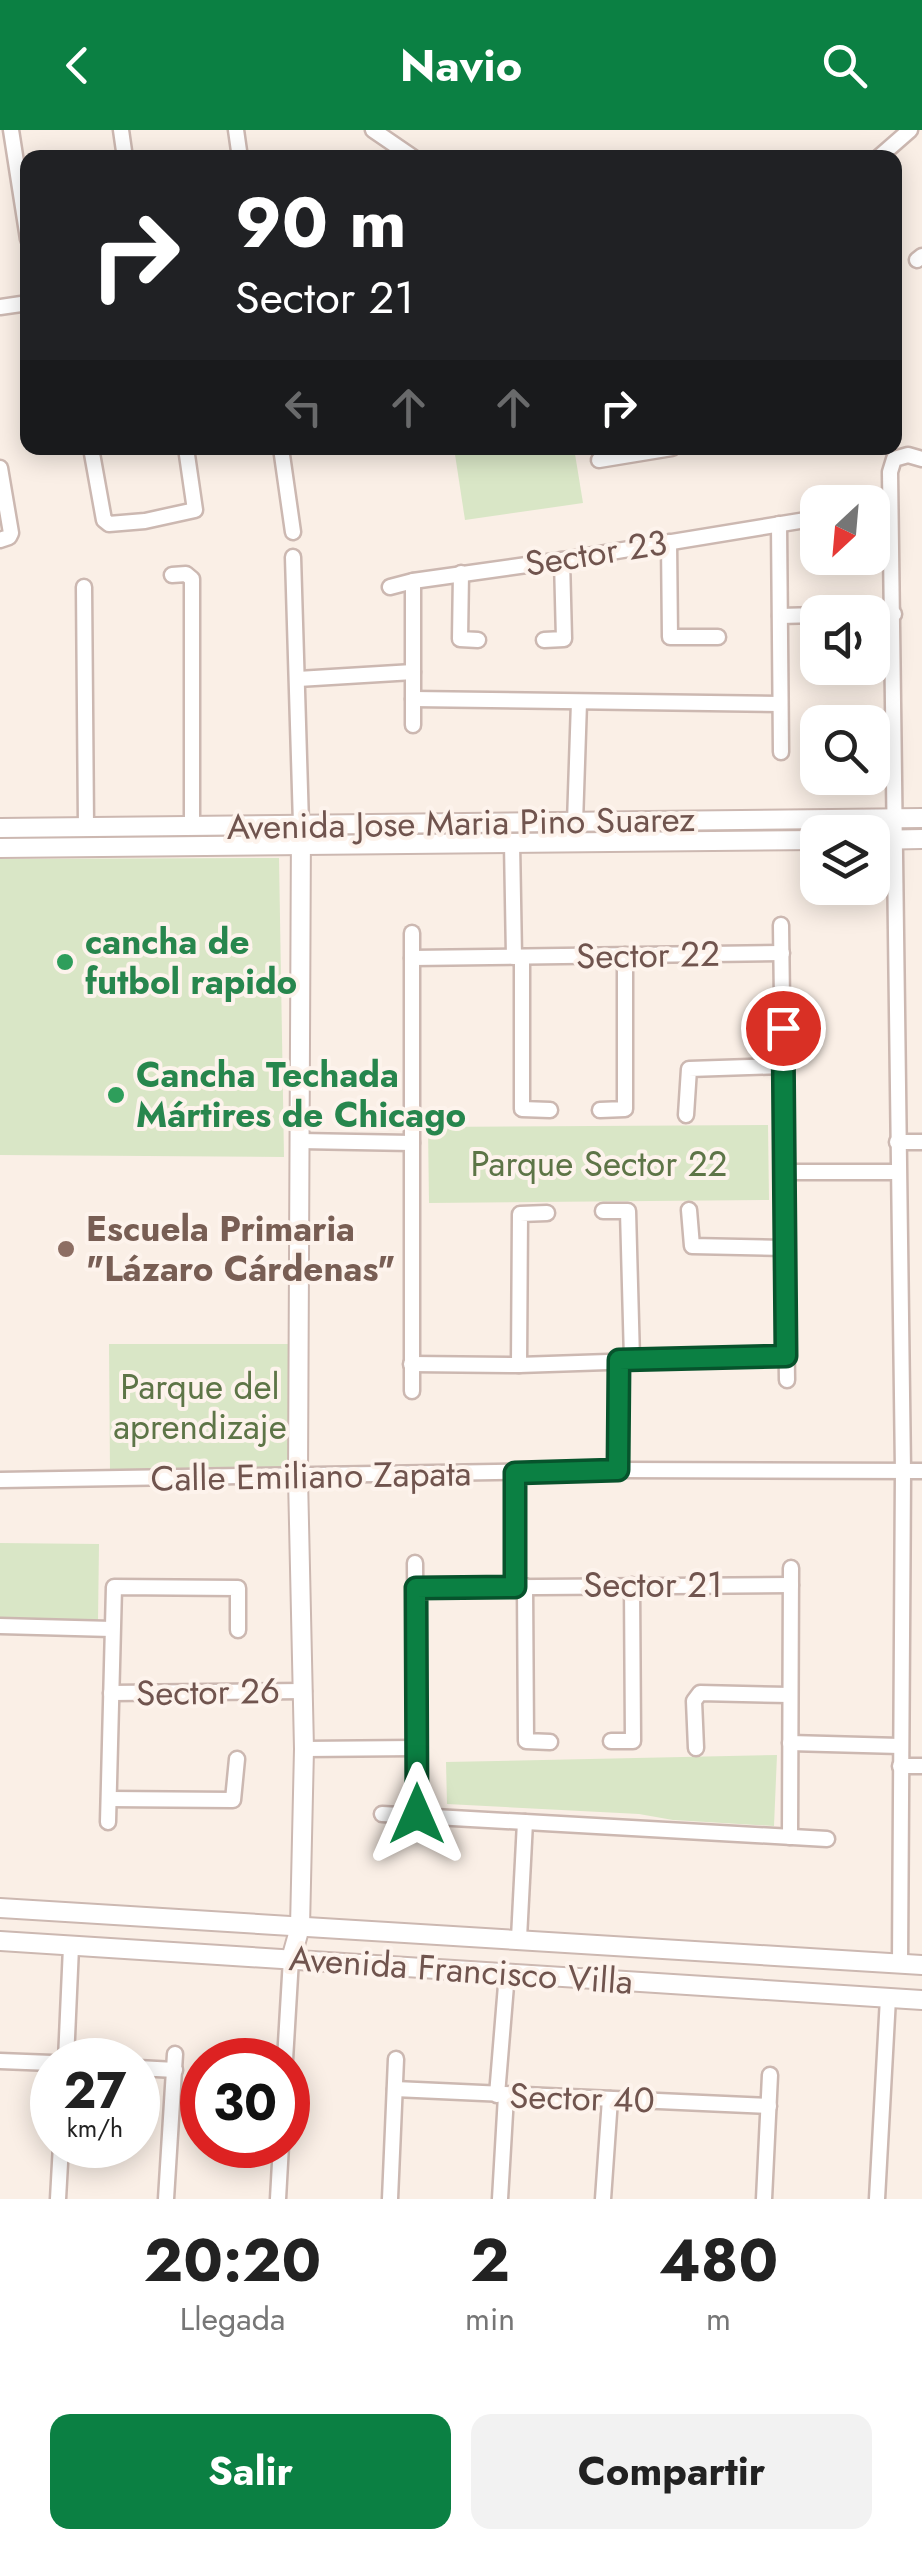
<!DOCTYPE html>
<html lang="es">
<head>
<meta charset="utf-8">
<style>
  :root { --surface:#fff; --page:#f2f2f2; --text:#222; --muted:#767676; --accent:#0b8043 }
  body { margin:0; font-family:Jost,sans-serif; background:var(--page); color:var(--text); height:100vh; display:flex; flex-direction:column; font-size:38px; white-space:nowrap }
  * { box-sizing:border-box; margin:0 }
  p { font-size:32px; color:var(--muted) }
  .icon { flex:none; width:55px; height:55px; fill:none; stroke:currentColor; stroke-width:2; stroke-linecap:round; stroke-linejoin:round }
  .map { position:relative; height:2069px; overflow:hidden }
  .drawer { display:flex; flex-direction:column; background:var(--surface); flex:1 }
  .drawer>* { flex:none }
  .hud { position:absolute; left:20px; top:20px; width:882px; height:305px; border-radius:20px; box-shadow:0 5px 25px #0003; background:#202124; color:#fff; overflow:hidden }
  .needle { width:65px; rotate:206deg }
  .buttons { position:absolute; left:800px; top:355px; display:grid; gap:20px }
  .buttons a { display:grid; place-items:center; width:90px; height:90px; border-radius:20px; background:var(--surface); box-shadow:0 5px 25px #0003; font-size:50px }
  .speed { position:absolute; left:30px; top:1908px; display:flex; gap:20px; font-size:50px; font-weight:700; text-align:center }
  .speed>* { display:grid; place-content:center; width:130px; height:130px; border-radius:50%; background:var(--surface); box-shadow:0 5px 25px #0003; line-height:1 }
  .speed small { font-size:25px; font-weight:400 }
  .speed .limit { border:15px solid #d22; background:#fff; color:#111 }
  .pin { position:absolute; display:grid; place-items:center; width:85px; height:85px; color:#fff; margin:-42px; border:5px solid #fff; border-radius:50%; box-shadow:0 2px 10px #0007 }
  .me { position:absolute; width:110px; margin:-55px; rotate:0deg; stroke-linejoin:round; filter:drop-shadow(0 0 8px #0008) }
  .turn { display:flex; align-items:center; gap:35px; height:210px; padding:0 50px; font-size:45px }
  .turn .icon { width:130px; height:130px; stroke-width:2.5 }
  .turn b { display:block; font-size:70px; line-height:85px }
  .lanes { display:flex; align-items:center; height:95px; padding:0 50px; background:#0003; justify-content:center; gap:50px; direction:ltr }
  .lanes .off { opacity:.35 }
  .eta { display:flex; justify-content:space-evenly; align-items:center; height:170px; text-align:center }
  .eta b { font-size:60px; font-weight:700; line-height:70px }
  .primary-button { display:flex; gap:20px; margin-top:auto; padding:20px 50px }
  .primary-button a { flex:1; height:115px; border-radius:20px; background:var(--accent); color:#fff; font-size:40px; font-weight:700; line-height:115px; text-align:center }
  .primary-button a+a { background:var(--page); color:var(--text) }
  header { display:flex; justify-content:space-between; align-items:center; height:130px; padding:0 50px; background:var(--accent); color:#fff; font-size:45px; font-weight:700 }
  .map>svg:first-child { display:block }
  .green { fill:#d9e6c6 }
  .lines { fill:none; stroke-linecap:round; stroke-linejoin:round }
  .minor-casing { stroke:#ccb8b1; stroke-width:19 }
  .tertiary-casing { stroke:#ccb8b1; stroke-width:22 }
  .minor { stroke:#fff; stroke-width:14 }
  .tertiary { stroke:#fff; stroke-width:18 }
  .route-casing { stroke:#07532c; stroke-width:25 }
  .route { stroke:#0b8043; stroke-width:18 }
  .leisure-dot { fill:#2e9e5b; stroke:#fdf3ec; stroke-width:4 }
  .education-dot { fill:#8d6e63; stroke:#fdf3ec; stroke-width:4 }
  .labels { text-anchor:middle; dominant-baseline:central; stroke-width:8; stroke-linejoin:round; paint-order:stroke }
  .street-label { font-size:35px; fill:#70544e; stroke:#fdf3ec }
  .leisure-label { font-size:35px; font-weight:bold; fill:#27864d; stroke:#fdf3ec; text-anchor:start }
  .park-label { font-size:35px; fill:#5d7547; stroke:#fdf3ec }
  .education-label { font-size:35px; font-weight:bold; fill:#785e54; stroke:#fdf3ec; text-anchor:start }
</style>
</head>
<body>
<header><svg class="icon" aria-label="back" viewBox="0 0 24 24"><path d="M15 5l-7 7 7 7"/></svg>Navio<svg class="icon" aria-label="search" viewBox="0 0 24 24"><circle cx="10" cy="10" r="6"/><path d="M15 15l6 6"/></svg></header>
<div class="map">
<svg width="922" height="2069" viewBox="0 0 922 2069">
  <rect width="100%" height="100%" fill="#faefe6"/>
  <g class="green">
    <polygon points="454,318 574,318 583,373 465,390"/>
    <polygon points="279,728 284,1027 0,1025 0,729"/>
    <polygon points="768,995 769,1070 429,1073 428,997"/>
    <polygon points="109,1214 289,1214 290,1340 110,1341"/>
    <polygon points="0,1413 99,1414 98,1491 0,1490"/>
    <polygon points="777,1625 774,1696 673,1690 639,1684 447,1674 446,1632"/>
  </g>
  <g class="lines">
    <g class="minor-casing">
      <g id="minor">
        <polyline points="11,0 28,109"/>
        <polyline points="121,0 125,28"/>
        <polyline points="236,0 240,28"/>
        <polyline points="373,0 414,28"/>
        <polyline points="878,28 910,0"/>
        <polyline points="917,130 922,126"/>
        <polyline points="0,177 28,173"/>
        <polyline points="91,318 104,390 109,394 145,391 195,380 186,318"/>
        <polyline points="281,318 293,402"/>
        <polyline points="599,330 672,318"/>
        <polyline points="0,338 11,403 9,407 0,410"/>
        <polyline points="779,394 781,622"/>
        <polyline points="669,412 670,507 718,507"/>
        <polyline points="293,427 301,694"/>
        <polyline points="461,443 460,509 478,510"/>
        <polyline points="172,445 186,444 192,449 192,696"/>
        <polyline points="84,457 86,696"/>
        <polyline points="390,457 413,451 562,430 818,388"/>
        <polyline points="872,484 894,484"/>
        <polyline points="780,486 818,485"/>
        <polyline points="544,510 564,509 562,430"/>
        <polyline points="298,549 413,542"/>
        <polyline points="413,569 780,574"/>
        <polyline points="413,595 413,451"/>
        <polyline points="575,693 579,572"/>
        <polyline points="512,713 514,827"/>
        <polyline points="781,795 787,1250"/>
        <polyline points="412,803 412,1261"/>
        <polyline points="522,827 522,979 550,980"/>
        <polyline points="412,828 782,823"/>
        <polyline points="600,980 625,979 625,825"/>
        <polyline points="686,985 689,939 783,936"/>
        <polyline points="300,1011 412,1013"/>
        <polyline points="897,1012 922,1012"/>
        <polyline points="784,1042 897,1042"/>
        <polyline points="689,1080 692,1116 785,1118"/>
        <polyline points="603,1081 628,1081 632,1229"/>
        <polyline points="411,1234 519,1235 786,1226"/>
        <polyline points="519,1235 520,1084 547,1083"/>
        <polyline points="618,1340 619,1230"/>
        <polyline points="0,1350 618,1340 922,1341"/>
        <polyline points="415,1433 417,1684"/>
        <polyline points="525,1456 526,1611 550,1612"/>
        <polyline points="515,1457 515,1343"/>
        <polyline points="416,1458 791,1455"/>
        <polyline points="0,1496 112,1499"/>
        <polyline points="111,1563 304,1561"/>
        <polyline points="611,1611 633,1611 632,1455"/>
        <polyline points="790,1613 900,1616"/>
        <polyline points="696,1618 694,1571 700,1563 790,1565"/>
        <polyline points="304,1619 416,1618"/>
        <polyline points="900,1636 922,1636"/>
        <polyline points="109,1669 233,1670 237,1629"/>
        <polyline points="382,1684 827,1709"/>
        <polyline points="108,1692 114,1457 238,1458 238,1500"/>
        <polyline points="790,1707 791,1438"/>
        <polyline points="519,1808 525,1692"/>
        <polyline points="900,1834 903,1341 890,342 894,329 908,325 922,329"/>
        <polyline points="66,1930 71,1817"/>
        <polyline points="285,1930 291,1829"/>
        <polyline points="0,1931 52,1933"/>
        <polyline points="138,1938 175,1940"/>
        <polyline points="395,1959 769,1976"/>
        <polyline points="497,1965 507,1843"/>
        <polyline points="58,2069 61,2015"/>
        <polyline points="166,2069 175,1924"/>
        <polyline points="278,2069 281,2015"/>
        <polyline points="390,2069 396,1929"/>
        <polyline points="500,2069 506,1966"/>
        <polyline points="603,2069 610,1969"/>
        <polyline points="764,2069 770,1945"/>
        <polyline points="877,2069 888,1868"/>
      </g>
    </g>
    <g class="tertiary-casing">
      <g id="tertiary">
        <polyline points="0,698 922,688"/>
        <polyline points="872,710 922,709"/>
        <polyline points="0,718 818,710"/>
        <polyline points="0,1778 922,1835"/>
        <polyline points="0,1811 922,1870"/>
        <polyline points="291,1829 300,1797 304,1619 298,1348 301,694"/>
      </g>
    </g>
    <use href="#minor" class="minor"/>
    <use href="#tertiary" class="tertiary"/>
  </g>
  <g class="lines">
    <g class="route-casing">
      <polyline id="route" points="417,1684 416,1458 515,1457 515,1343 618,1340 619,1230 786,1226 783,898"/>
    </g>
    <use href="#route" class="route"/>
  </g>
  <g class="leisure-dot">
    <circle cx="65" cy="832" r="10"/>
    <circle cx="116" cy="965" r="10"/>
  </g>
  <circle class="education-dot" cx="66" cy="1119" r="10"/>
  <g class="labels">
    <g class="street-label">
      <text transform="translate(596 423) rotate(-9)">Sector 23</text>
      <text transform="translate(461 693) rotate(-1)">Avenida Jose Maria Pino Suarez</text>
      <text transform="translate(648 825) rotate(-1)">Sector 22</text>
      <text transform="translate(311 1346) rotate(-1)">Calle Emiliano Zapata</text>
      <text x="653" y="1455">Sector 21</text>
      <text transform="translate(208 1562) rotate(-1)">Sector 26</text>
      <text transform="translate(461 1840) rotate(4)">Avenida Francisco Villa</text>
      <text transform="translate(582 1968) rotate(2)">Sector 40</text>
    </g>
    <g class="leisure-label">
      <text x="85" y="812">cancha de<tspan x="85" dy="40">futbol rapido</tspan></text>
      <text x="136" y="945">Cancha Techada<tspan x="136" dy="40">Mártires de Chicago</tspan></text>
    </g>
    <g class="park-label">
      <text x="599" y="1034">Parque Sector 22</text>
      <text x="200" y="1257">Parque del<tspan x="200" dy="40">aprendizaje</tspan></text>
    </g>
    <g class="education-label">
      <text x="86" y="1099">Escuela Primaria<tspan x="86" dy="40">"Lázaro Cárdenas"</tspan></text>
    </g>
  </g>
</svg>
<div class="buttons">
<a><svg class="needle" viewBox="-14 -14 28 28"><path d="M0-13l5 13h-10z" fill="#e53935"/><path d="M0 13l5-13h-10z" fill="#767676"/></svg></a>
<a><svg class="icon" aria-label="sound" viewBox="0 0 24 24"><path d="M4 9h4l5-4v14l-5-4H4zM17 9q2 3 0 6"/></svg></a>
<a><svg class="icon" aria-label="search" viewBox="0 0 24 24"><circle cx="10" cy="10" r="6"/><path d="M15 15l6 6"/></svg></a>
<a><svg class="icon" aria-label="layers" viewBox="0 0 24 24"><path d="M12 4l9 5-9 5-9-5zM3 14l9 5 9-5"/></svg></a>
</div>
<div class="speed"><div>27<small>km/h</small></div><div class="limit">30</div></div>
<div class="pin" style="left:783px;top:898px;background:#d93025"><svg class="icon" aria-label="arrive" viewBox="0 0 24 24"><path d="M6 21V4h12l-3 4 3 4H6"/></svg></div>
<svg class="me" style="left:417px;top:1684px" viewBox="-20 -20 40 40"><path d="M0-17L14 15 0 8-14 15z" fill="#0b8043" stroke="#fff" stroke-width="4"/></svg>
<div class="hud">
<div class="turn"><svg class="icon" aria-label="right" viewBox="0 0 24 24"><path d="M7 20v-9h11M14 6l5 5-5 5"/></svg><div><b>90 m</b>Sector 21</div></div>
<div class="lanes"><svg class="icon off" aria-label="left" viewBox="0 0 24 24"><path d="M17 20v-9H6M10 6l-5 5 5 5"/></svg><svg class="icon off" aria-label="ahead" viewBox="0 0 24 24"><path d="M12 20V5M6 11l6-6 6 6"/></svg><svg class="icon off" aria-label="ahead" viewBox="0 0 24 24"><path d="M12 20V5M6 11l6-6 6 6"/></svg><svg class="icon" aria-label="right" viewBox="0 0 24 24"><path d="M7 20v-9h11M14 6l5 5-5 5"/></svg></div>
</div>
</div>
<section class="drawer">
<div class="eta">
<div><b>20:20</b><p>Llegada</p></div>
<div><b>2</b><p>min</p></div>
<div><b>480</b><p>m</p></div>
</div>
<div class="primary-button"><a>Salir</a><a>Compartir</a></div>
</section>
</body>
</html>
